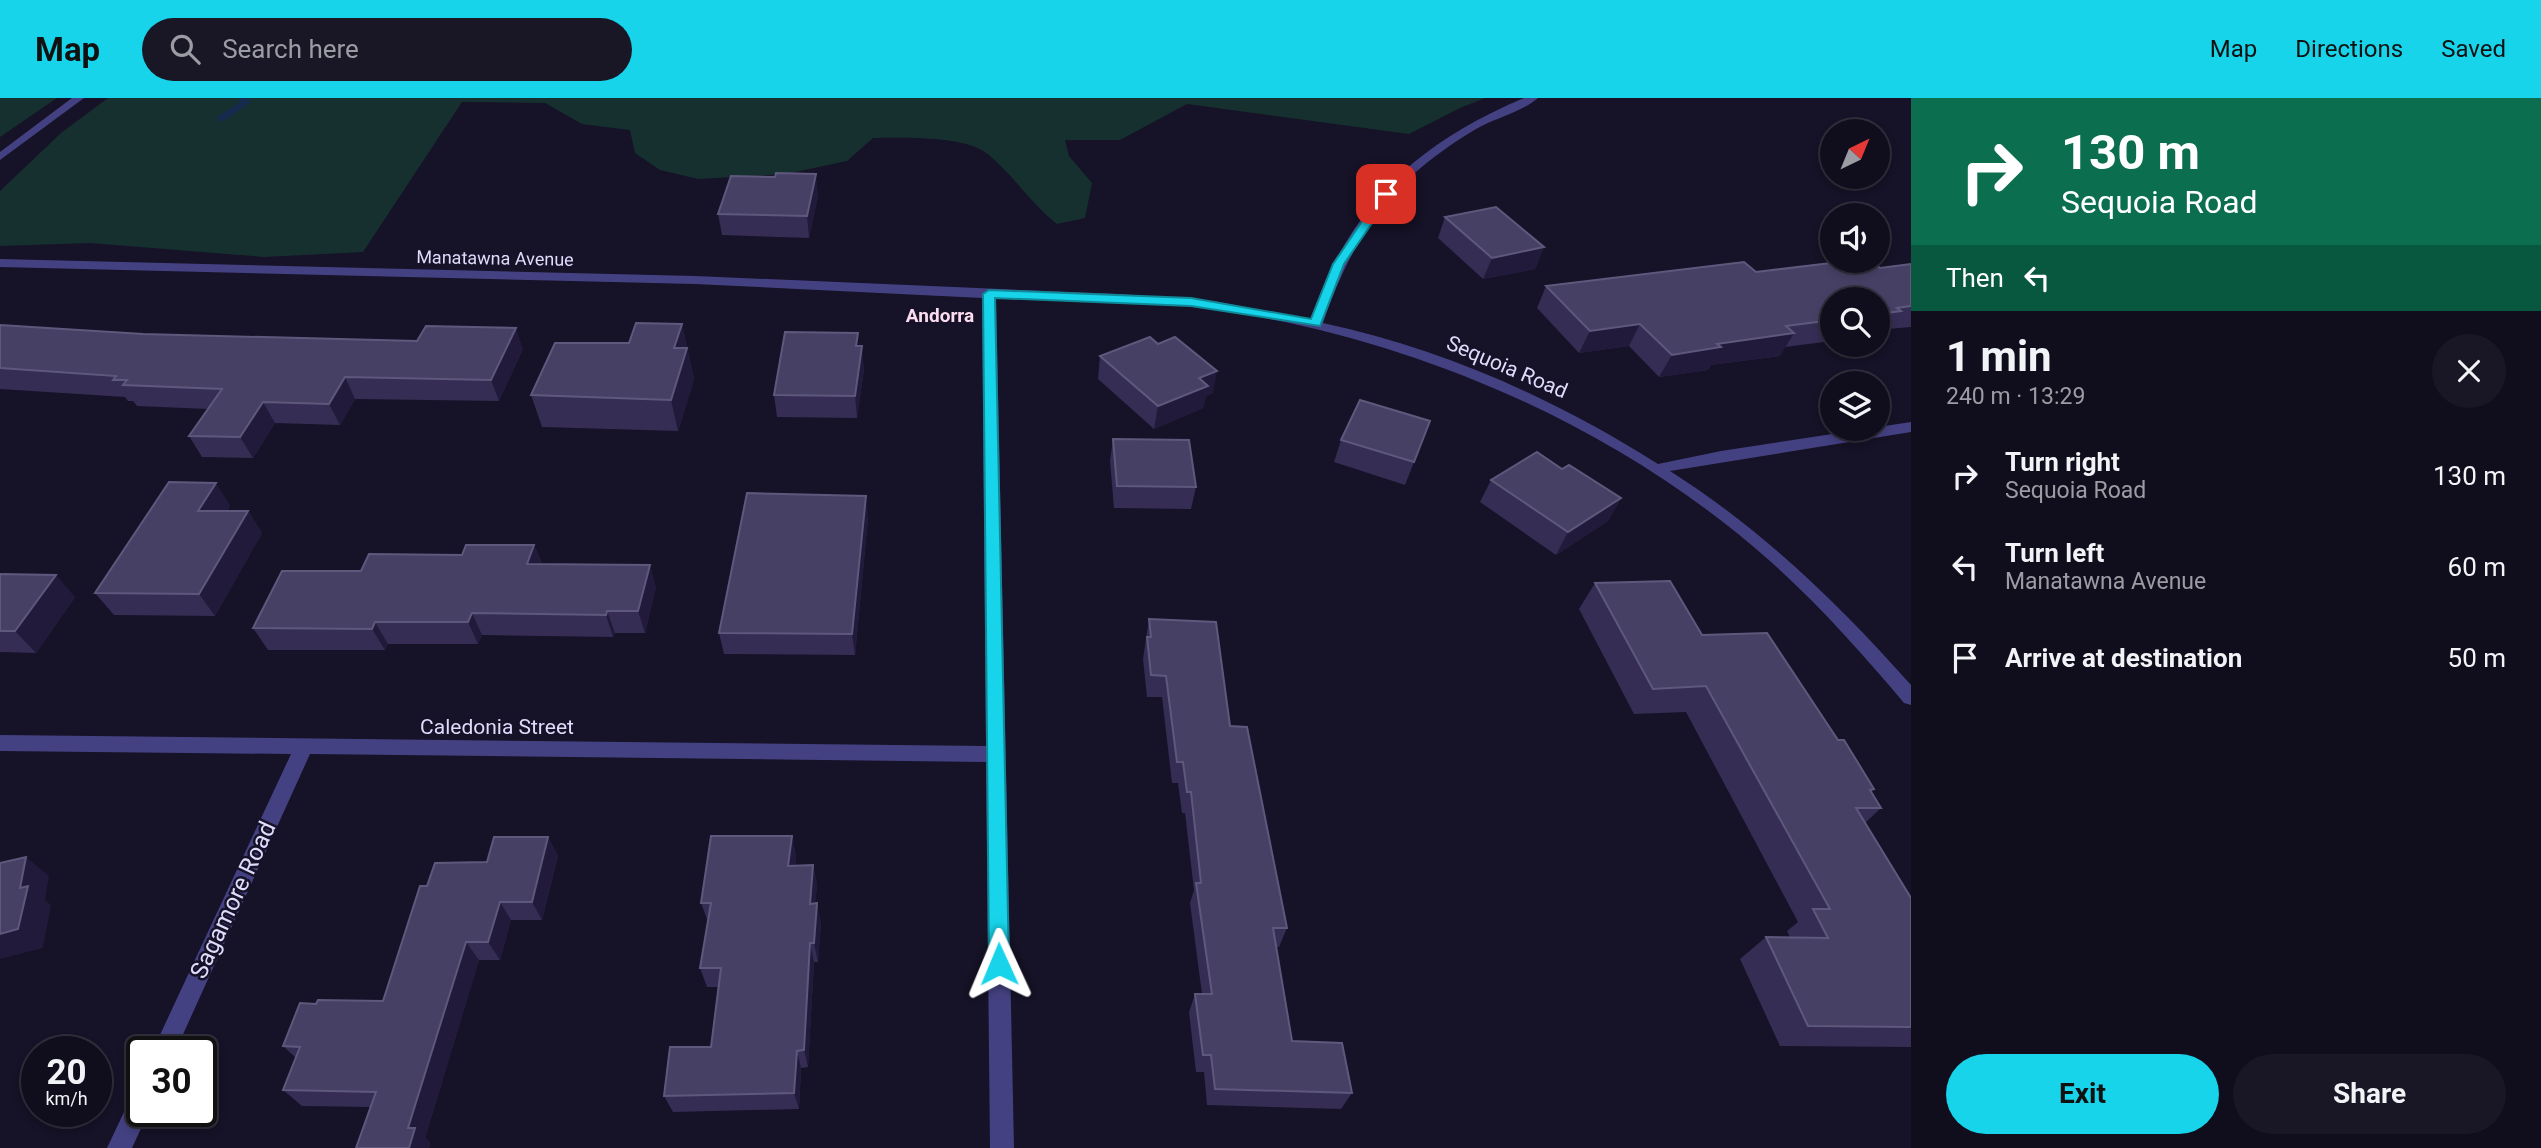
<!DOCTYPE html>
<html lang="en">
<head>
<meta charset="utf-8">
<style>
  :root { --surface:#100e1d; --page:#191726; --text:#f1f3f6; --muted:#9c9ca4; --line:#302e3b; --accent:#17d4eb }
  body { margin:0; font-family:Roboto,sans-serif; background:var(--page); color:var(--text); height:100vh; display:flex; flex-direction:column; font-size:26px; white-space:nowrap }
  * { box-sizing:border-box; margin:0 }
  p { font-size:23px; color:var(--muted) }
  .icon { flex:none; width:38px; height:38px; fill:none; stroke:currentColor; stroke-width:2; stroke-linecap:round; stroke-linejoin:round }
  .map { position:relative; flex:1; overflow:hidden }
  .side { display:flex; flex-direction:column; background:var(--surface); width:630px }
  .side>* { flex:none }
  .top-card { background:#0b6e4f; color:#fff; overflow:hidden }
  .needle { width:46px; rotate:43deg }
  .buttons { position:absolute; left:1820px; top:21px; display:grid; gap:14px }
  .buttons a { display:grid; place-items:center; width:70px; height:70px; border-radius:50%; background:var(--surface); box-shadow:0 4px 10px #0003,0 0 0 2px var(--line); font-size:35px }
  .speed { position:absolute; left:21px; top:938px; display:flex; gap:14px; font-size:35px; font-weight:700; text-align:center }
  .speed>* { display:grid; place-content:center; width:91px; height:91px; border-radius:50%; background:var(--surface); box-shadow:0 4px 10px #0003,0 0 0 2px var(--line); line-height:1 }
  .speed small { font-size:18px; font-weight:400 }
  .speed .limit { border:4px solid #111; border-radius:10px; background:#fff; color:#111 }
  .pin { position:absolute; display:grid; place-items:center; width:60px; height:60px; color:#fff; margin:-30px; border-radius:14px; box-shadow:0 4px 10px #0006 }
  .me { position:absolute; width:77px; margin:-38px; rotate:359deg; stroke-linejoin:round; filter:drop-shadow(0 0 5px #0008) }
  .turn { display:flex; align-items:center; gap:24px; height:147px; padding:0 35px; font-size:32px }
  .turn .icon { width:91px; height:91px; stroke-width:2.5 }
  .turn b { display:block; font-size:49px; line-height:60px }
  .then { display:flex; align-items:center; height:66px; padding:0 35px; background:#0003; gap:14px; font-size:26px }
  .round { display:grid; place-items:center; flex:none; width:74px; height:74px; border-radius:37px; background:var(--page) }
  .headline { display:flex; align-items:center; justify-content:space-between; height:119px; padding:0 35px }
  h1 { font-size:42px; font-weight:700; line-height:52px }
  .action { display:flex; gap:14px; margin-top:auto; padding:14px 35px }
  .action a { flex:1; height:80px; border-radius:42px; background:var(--accent); color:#111; font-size:28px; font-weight:700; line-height:80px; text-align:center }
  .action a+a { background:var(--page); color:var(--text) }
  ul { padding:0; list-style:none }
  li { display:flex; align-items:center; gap:21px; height:91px; padding:0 35px }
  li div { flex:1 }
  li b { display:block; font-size:26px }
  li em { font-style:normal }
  header { display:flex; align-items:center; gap:42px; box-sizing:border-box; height:98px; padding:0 35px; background:var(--accent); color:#111 }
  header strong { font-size:33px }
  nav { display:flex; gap:38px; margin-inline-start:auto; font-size:24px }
  .search { width:490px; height:63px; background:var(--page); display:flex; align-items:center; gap:18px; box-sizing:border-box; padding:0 24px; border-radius:38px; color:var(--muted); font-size:26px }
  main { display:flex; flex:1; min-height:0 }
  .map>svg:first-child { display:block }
  .green { fill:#163030 }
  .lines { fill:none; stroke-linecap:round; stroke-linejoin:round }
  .stream { fill:#152a4d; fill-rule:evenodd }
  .minor { fill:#444182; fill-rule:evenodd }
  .wall { fill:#352d53 }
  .shaded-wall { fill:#211a3a }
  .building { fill:#474065; stroke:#5f587d; stroke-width:2 }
  .route { fill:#17d4eb; stroke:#0f8a99; stroke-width:2 }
  .labels { text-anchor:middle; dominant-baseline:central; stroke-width:5; stroke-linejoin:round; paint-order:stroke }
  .far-street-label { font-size:18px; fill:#dfdbfc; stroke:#161227 }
  .far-neighbourhood-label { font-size:19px; font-weight:bold; fill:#fcddf0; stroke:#161227 }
  .street-label { font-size:21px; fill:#dfdbfc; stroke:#161227 }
  .near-street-label { font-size:24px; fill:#dfdbfc; stroke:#161227 }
</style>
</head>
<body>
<header>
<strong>Map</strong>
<div class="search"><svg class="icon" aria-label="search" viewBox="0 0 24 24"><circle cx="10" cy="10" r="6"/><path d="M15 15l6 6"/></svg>Search here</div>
<nav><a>Map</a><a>Directions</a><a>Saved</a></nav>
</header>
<main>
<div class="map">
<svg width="1911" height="1050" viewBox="0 0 1911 1050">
  <rect width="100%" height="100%" fill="#161227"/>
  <g class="green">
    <polygon points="0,0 57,0 0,39"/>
    <path d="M108 0H1485L1460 10 1409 36 1187 6 1120 42H1065L1069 58 1092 85 1085 120 1057 126C1031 106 1014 78 989 57 965 37 903 40 873 40L847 63 786 76 698 81 660 72 635 55 630 32 582 26 545 5 462 4 363 154 264 159 90 145 0 148V93L61 35Z"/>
  </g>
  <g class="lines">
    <polygon class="stream" points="239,0 249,0 250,5 223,23 217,23 217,19 240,4"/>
    <g class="minor">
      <polygon points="72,0 84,0 0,62 0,54"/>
      <path d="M1524 0H1538C1522 14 1495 20 1476 31 1393 80 1354 135 1323 225 1441 250 1556 301 1658 366L1721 353 1911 324V334L1670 373C1763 432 1839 506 1911 587V607L1904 605C1862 555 1819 507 1770 463 1619 329 1417 241 1218 212 1144 201 1070 203 996 200L1014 1050H990L986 664 310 656 175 954H152L291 656 0 653V637L986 648 982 200 695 186 0 169V161L695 178 1119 196 1214 203 1310 222C1351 108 1413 47 1524 0Z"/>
      <polygon points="142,989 142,1013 149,1013 132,1050 107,1050 134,993"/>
    </g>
  </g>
  <g class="wall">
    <polygon points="775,79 818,98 809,140 722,137 718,116"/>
    <polygon points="1445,119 1544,149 1535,171 1483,181 1438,140"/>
    <polygon points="1911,166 1911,229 1888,231 1886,235 1878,236 1878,201 1832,201 1832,243 1785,249 1780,258 1711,267 1708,272 1659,279 1629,248 1579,255 1537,210 1546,188 1756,174 1880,170"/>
    <polygon points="682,226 694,281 678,333 542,329 531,297 629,245"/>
    <polygon points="0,227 143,236 523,251 499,303 355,301 340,327 275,325 253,360 202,359 189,338 208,311 137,308 133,303 128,303 125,299 0,291"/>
    <polygon points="859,248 864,271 857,320 777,319 774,297"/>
    <polygon points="1100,258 1213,295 1206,298 1203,310 1154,331 1098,281"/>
    <polygon points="1430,323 1405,387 1334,364 1341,342"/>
    <polygon points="1113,341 1196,389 1191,411 1114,410 1110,363"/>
    <polygon points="1562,371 1621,400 1608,423 1556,457 1480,404 1491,382"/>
    <polygon points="230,407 227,413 248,413 262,435 215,518 114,517 95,495"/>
    <polygon points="868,420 855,557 724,556 719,535"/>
    <polygon points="534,447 542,466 656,489 645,535 615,535 613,539 482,537 478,546 388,546 385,552 268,552 253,530 361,473 462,457"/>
    <polygon points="0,476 75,499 36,555 0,554"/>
    <polygon points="1595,485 1702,537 1838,642 1874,691 1871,694 1881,710 1865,725 1911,800 1911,949 1909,949 1780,948 1740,861 1766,839 1790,839 1787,833 1798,824 1686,614 1634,616 1579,511"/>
    <polygon points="1149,521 1230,628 1287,830 1279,849 1276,849 1292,943 1352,995 1341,1011 1207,1007 1204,974 1196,974 1189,914 1195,896 1202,896 1190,805 1194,792 1185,715 1182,715 1178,685 1172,685 1162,599 1147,599 1143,561"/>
    <polygon points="792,738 796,758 795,768 813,767 817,787 815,805 821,824 818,864 814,864 808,969 801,970 799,1011 673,1014 664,998 711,949 719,889 707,889 700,870 708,824 701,805"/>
    <polygon points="548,739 558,758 542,822 511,822 500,862 479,862 425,1040 430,1045 429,1050 356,1050 370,1009 302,1008 283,992 296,960 283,948 316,906 383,903 427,788"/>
  </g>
  <g class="shaded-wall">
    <polygon points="816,76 818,98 809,140 807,118"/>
    <polygon points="1544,149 1535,171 1483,181 1492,160"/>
    <polygon points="682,226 694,281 678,333 671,302 674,250"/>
    <polygon points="1640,226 1629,248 1579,255 1590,233"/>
    <polygon points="516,230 523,251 499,303 491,282"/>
    <polygon points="1794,235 1780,258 1711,267 1708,272 1659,279 1672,257 1717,246"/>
    <polygon points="862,248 864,271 857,320 855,298"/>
    <polygon points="1217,273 1213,295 1206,298 1203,310 1154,331 1158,308 1199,280"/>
    <polygon points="345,279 355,301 340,327 329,306"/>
    <polygon points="263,304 275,325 253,360 240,339"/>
    <polygon points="216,385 230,407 213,435 198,413"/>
    <polygon points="866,398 868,420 855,557 852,536"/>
    <polygon points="1621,400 1608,423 1556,457 1568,434"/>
    <polygon points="248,413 262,435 215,518 199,496"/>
    <polygon points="534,447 543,470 527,466"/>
    <polygon points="650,467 656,489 645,535 638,513"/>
    <polygon points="56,477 75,499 36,555 15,533"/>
    <polygon points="607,513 615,535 613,539 606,517"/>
    <polygon points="472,515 482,537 478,546 468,524"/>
    <polygon points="375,524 388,546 385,552 372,531"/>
    <polygon points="792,738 796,758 792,787 788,768"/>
    <polygon points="548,739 558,758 542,822 532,804"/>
    <polygon points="26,759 49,778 45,802 51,807 43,850 0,861 0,836 20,790"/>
    <polygon points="813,767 817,787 814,825 810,806"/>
    <polygon points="500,804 511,822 500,862 488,844"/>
    <polygon points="817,805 821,824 818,864 814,845"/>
    <polygon points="466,844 479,862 425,1040 430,1045 429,1050 409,1050 408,1030"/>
    <polygon points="810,845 814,864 808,969 804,952"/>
    <polygon points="797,953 801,970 799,1011 794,995"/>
  </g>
  <g class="building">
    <polygon points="776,75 816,76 807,118 718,116 731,78 775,79"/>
    <polygon points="1496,109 1544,149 1492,160 1445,119"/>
    <polygon points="1848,163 1871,163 1880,170 1911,166 1911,208 1897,210 1901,213 1878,216 1878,201 1832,201 1832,222 1786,228 1794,235 1717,246 1721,249 1672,257 1640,226 1590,233 1546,188 1744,164 1756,174"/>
    <polygon points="636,225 682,226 674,250 687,250 671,302 531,297 555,245 629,245"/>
    <polygon points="0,227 143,236 417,243 426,228 516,230 491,282 345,279 329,306 263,304 240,339 189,338 222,291 123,287 127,282 113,282 116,278 0,270"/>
    <polygon points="785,234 858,235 856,248 862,248 855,298 774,297"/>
    <polygon points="1150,239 1158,246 1175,239 1217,273 1199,280 1208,288 1158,308 1100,258"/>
    <polygon points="1360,302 1430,323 1414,364 1341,342"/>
    <polygon points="1113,341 1189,342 1196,389 1117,388"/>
    <polygon points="1537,354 1562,371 1569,367 1621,400 1568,434 1491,382"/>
    <polygon points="169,384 216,385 198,413 248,413 199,496 95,495"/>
    <polygon points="747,395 866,398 852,536 719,535"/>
    <polygon points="466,447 534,447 527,466 650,467 638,513 607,513 606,517 472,515 468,524 375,524 372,531 253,530 282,473 361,473 369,456 462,457"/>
    <polygon points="0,476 56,477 15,533 0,533"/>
    <polygon points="1670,483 1702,537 1767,535 1838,642 1844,642 1874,691 1870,692 1881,710 1856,710 1911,800 1911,929 1808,928 1766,839 1828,840 1813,811 1830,811 1706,588 1653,591 1595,485"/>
    <polygon points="1149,521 1216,524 1230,628 1247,629 1287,830 1273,830 1292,943 1342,945 1352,995 1215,991 1211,957 1203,957 1195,896 1212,896 1196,785 1201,785 1191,694 1187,694 1183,664 1177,664 1166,578 1151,577 1147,539 1151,539"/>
    <polygon points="711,738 792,738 788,768 813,767 810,806 817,805 814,845 810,845 804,952 797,953 794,995 664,998 670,949 711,949 721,870 700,870 711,805 701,805"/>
    <polygon points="494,739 548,739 532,804 500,804 488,844 466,844 408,1030 415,1030 409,1050 356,1050 376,994 283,992 300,949 283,948 300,905 316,906 318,902 383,903 420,788 427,788 435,765 487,764"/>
    <polygon points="26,759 20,790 28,788 18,831 0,836 0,765"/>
  </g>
  <polygon class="route" points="1382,94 1392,96 1344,166 1320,228 1191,208 995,200 1009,866 1006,873 999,876 991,873 989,866 983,196 989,192 1191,200 1311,221 1333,166"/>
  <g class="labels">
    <g class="far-street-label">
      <text transform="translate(495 160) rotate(1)">Manatawna Avenue</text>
    </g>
    <g class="far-neighbourhood-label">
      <text x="940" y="217">Andorra</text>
    </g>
    <g class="street-label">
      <text transform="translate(1507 269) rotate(23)">Sequoia Road</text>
      <text x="497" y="629">Caledonia Street</text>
    </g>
    <g class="near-street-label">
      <text transform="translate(233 802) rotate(-65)">Sagamore Road</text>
    </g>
  </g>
</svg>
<div class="buttons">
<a><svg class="needle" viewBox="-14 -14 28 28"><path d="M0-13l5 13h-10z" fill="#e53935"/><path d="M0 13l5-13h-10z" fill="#9c9ca4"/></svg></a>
<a><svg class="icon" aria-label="sound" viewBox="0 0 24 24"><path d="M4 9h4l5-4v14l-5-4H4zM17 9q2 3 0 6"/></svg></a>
<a><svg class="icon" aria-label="search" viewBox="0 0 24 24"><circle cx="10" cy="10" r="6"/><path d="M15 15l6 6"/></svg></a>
<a><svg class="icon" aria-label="layers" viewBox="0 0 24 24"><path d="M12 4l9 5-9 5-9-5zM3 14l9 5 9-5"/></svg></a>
</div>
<div class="speed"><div>20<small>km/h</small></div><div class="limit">30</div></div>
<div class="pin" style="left:1386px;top:96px;background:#d93025"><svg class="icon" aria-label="arrive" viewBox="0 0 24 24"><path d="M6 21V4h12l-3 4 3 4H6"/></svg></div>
<svg class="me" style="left:999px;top:866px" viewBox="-20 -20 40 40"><path d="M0-17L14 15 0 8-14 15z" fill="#17d4eb" stroke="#fff" stroke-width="4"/></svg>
</div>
<section class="side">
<div class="top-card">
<div class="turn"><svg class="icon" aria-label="right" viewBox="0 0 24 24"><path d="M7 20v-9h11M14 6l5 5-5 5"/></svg><div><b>130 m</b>Sequoia Road</div></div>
<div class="then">Then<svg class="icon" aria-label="left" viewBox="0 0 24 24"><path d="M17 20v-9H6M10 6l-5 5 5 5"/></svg></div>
</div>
<div class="headline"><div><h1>1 min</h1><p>240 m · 13:29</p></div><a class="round"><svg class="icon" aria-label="close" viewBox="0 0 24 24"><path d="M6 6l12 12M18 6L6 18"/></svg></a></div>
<ul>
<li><svg class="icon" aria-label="right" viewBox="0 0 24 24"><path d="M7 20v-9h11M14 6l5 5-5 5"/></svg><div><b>Turn right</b><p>Sequoia Road</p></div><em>130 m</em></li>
<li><svg class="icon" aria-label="left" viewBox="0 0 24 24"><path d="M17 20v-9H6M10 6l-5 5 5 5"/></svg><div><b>Turn left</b><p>Manatawna Avenue</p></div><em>60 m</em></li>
<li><svg class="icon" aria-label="arrive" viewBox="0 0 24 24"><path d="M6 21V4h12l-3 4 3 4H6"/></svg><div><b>Arrive at destination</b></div><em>50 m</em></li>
</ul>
<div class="action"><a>Exit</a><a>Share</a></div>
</section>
</main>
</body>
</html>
